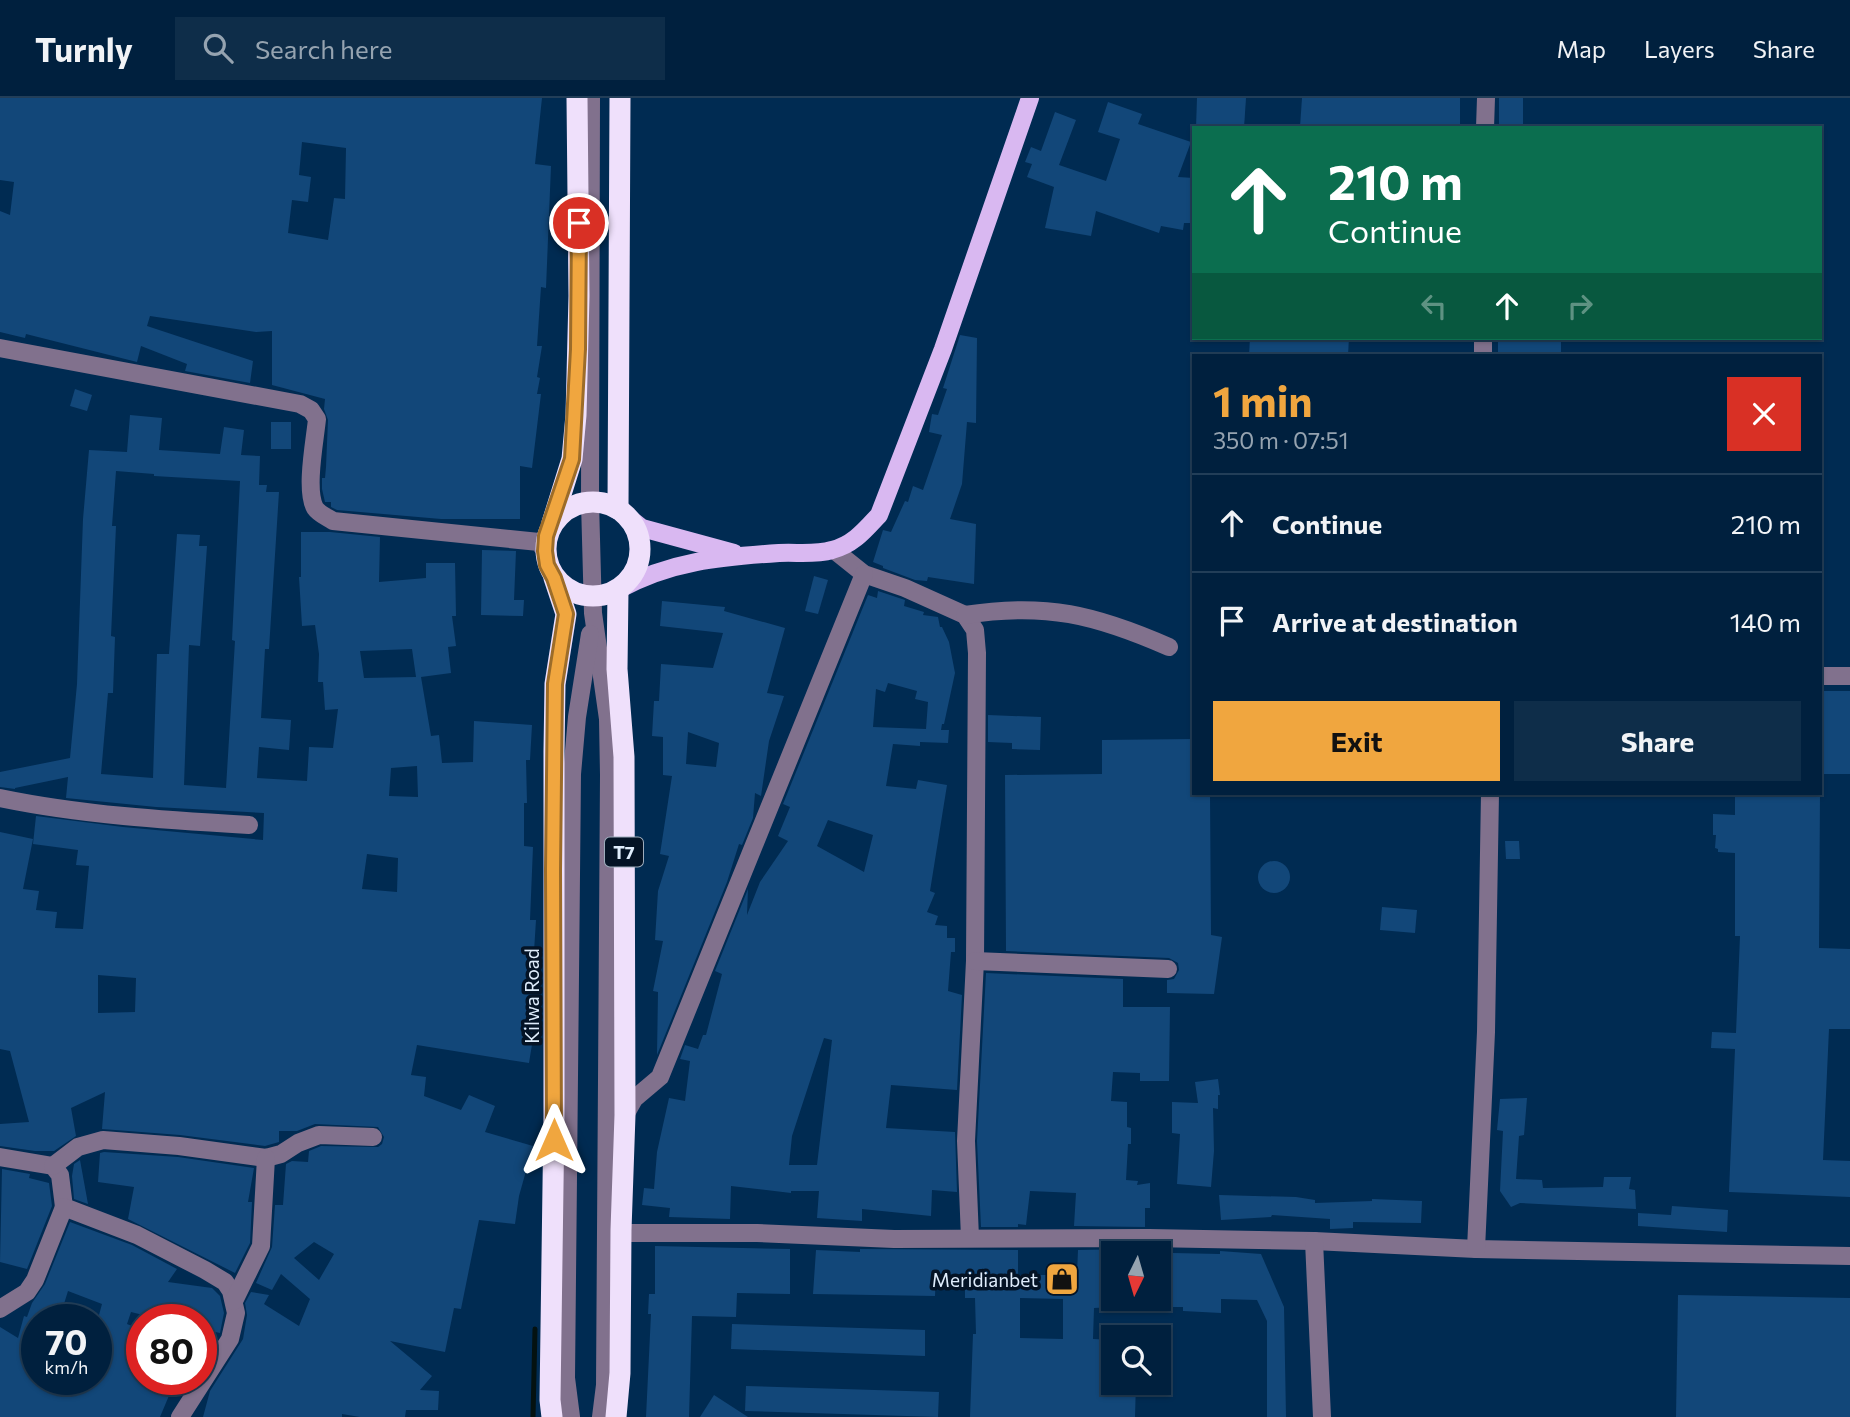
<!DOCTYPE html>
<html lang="en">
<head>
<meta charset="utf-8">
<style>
  :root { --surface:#00203e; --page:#0e2d49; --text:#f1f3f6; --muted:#95a3b0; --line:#223e58; --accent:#f0a63f }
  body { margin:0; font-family:Commissioner,sans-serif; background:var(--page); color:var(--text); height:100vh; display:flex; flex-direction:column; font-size:26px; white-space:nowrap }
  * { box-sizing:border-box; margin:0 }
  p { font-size:23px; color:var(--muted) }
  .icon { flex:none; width:38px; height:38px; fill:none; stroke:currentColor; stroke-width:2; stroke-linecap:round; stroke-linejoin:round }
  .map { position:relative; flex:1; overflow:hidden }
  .side { position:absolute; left:1192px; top:256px; width:630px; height:441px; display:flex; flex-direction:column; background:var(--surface); border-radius:0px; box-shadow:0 2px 5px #0004,0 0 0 2px var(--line) }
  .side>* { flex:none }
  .banner { position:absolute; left:1192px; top:28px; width:630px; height:214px; border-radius:0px; box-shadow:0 2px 5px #0004,0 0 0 2px var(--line); background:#0b6e4f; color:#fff; overflow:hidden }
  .needle { width:46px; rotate:185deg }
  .fabs { position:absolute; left:1101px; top:1143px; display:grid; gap:14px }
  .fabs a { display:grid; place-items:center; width:70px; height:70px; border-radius:0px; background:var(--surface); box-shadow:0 2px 5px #0004,0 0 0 2px var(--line); font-size:35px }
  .speed { position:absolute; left:21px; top:1206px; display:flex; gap:14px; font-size:35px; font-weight:700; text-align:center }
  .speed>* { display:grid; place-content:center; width:91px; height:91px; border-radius:50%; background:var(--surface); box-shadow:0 2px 5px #0004,0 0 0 2px var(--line); line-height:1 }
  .speed small { font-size:18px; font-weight:400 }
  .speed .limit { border:10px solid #d22; background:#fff; color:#111 }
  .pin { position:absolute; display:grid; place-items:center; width:60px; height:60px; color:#fff; margin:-30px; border:4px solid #fff; border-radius:50%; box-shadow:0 2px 7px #0007 }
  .me { position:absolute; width:77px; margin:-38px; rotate:0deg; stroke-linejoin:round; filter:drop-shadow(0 0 5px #0008) }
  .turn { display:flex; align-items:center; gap:24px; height:147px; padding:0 21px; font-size:32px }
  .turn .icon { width:91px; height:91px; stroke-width:2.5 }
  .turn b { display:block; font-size:49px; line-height:60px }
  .lanes { display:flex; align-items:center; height:66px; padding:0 21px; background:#0003; justify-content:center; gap:35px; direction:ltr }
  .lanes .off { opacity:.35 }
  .round { display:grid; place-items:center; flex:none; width:74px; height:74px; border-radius:0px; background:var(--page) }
  .summary { display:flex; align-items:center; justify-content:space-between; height:119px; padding:0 21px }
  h1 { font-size:42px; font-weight:700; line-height:52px; color:var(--accent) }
  .cta { display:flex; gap:14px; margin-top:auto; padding:14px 21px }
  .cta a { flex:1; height:80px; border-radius:0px; background:var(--accent); color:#111; font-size:28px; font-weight:700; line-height:80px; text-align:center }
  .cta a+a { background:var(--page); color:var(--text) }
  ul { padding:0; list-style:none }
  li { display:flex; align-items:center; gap:21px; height:98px; padding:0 21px; border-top:2px solid var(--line) }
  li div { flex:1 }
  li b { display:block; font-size:26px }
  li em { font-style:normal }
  header { display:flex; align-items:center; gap:42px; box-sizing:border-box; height:98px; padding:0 35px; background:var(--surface); border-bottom:2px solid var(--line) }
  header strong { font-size:33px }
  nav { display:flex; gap:38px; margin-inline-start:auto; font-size:24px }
  .search { width:490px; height:63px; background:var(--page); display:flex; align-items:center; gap:18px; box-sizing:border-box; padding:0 24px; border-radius:0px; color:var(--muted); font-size:26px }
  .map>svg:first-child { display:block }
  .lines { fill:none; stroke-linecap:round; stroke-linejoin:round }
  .stream { stroke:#041211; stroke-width:5 }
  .building { fill:#124779; fill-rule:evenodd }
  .minor { stroke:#81718d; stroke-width:18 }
  .major { stroke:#d9b8f1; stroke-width:18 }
  .highway { stroke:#efe0fb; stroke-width:21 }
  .route-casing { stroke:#9c6c29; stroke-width:18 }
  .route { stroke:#f0a63f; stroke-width:12 }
  .labels { text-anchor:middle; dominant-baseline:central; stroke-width:7; stroke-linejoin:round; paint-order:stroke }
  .shield { fill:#041325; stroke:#9dacbc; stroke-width:2 }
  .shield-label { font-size:18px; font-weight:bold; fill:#dfedfc }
  .street-label { font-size:19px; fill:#dfedfc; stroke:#041325 }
  .poi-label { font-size:19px; fill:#dfedfc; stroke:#041325; text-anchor:end }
</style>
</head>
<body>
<header>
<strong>Turnly</strong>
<div class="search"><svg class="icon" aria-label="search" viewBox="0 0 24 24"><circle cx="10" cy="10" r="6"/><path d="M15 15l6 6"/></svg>Search here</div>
<nav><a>Map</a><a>Layers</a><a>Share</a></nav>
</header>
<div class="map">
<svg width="1850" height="1319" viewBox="0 0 1850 1319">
  <rect width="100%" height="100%" fill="#002b52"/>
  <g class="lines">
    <polyline class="stream" points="533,1319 535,1231"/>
  </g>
  <g class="building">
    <path d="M0 0H542L535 66 551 68 546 190 541 189 537 248H542L537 279 540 280 537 296H541L532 370 520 368V421H441L337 412 331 409V404H325L322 391V380H325L326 369 328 322 324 311 325 301 272 287V233L256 234 150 218 147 228 253 263 250 285 185 273 187 266 141 248 137 264 26 236 25 240 0 234V113L10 117 14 84 0 82ZM302 44 346 50 345 101 334 100 328 142 288 135 292 102 308 104 311 79 299 77Z"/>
    <polygon points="1197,0 1246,0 1244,30 1196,30"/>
    <polygon points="1302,0 1460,0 1460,30 1300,29"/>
    <rect x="1499" y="0" width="24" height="30"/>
    <polygon points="1108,4 1142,16 1138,26 1191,44 1178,79 1194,80 1194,125 1184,125 1183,132 1161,128 1159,135 1096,113 1091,138 1045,130 1054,89 1027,79 1032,66 1025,64 1031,49 1041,53 1055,14 1076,22 1059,67 1106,83 1120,41 1098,34"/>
    <polygon points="960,237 977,240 976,325 967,324 962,386 950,421 976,426 974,486 928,479 927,483 915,482 883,470 883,468 873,464 883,432 891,434 905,403 908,404 913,388 923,392 942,337 929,334 932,316 938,317 947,291 943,290"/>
    <polygon points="1250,240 1349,240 1348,257 1249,257"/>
    <rect x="1498" y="240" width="63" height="17"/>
    <polygon points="75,291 92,297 87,313 70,308"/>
    <path d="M130 317 162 320 159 352 220 356 224 329 244 332 241 357 260 358 259 387H267L266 394H279L269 551H265L261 620 291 622 289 652 259 649 257 680 307 683 309 649 333 650 338 611 325 612 323 584H318L319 556 315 527 302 528 299 479H301V434H330L380 439 379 484 426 480V465H455L456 518H452L456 548 448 549 451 575 421 579 431 638 439 637 442 665 473 664 474 623 532 627 530 662H526L527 705H524V748L533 749 530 822H536L532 885 541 886V891L529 965 417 947 411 977 426 979 424 998 461 1012 469 997 495 1008 485 1034 533 1048 519 1098 515 1126 479 1122 461 1211 454 1210 445 1254 390 1243 432 1278 420 1292 439 1293 438 1312H406L405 1319H360L342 1316V1319H203L210 1293 243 1241 247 1217 245 1205 251 1194 269 1197 264 1206 299 1228 310 1201 281 1176 272 1192 256 1185 272 1149 275 1107H283L286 1066 292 1063 308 1064 309 1053 321 1048 378 1049 382 1046 384 1039 378 1029 315 1026 297 1033H279V1044L265 1048 180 1037 102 1031 105 994 71 1010 76 1038 54 1053H35L0 1048V1026L29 1024 10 953 0 951V734L33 741 23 791 39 793 36 812 57 814 55 830 83 831 89 768 76 767 78 752 33 746 36 718 123 729 263 742 264 715 156 709 66 700 68 679 15 690V691L0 689V674L70 660 77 586 83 421 89 352 127 354ZM116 373 154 376V378L240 383 232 542 235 543 226 690 184 687 189 547 200 548 207 448H199L200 437 177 436 169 556H157L153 680 101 676 108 595H113L115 539 111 538 116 428H112ZM412 551 416 579 364 580 360 553ZM417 668 418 699 389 698 391 670ZM367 756 398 760 397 794 362 791ZM98 877 136 880 135 914 98 915ZM314 1144 334 1156 319 1182 294 1160Z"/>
    <rect x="271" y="324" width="20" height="27"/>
    <polygon points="482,452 516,453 514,502 524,502 523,518 481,517"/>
    <polygon points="814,478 828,482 818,516 805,513"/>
    <path d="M878 493 905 502 904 508 924 514 923 517 938 519 940 529H942L949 544 955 575 944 626H942L941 632H949L948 645 920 644V648L893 646 886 688 916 691 918 682 947 687 930 793 935 795 927 814 938 818 935 827 947 828V840H955V854H951L948 893 962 897 957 992 891 987 886 1030 955 1034 957 1094 932 1092 931 1118 862 1111V1123L817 1120 819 1093H791V1095L731 1088 730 1121 669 1119 670 1110 642 1107 644 1090 654 1091 657 1054 669 1000 685 1003 690 963 680 961 685 947 698 951 703 937H706L722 876 715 873 748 791 747 817 760 784 788 743 778 738 790 709 783 706 868 497 877 500ZM888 585 917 593 915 601 928 604 926 631 873 629 876 591 885 594ZM828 722 873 737 864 774 817 748ZM824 940 832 942 817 1067H789L792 1038Z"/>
    <path d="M662 503 725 509 724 513 785 530 767 595 784 598 769 643 761 698 755 695 753 720 742 747 739 746 727 784 657 957 658 894 653 893 663 843 655 842 658 793 669 758 660 756 672 678 663 677V639L652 638 654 603H659L661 566 713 570 723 535 660 528ZM688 634 719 645 716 669 686 666Z"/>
    <rect x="1820" y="593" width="30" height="83"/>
    <polygon points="988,617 1041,619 1040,652 1012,651 1012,645 988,644"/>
    <polygon points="1194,641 1194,695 1210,695 1211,837 1222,839 1214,896 1167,895 1167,882 1174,881 1179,872 1178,865 1169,860 1006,853 1005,677 1102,676 1102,642"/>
    <polygon points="1735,695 1820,695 1819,850 1850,851 1850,931 1829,931 1823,1062 1850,1063 1850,1099 1729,1094 1735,951 1711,950 1712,934 1736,935 1740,838 1735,838 1735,755 1718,754 1718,751 1715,750 1716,737 1713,737 1713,716 1735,717"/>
    <polygon points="1505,743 1519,743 1520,761 1506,761"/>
    <circle cx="1274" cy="779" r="16"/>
    <polygon points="1382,809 1417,812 1415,835 1380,832"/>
    <polygon points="986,875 1123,881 1123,909 1170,909 1169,983 1140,983 1140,975 1113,974 1111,1003 1127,1004 1127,1029 1131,1030 1131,1046 1128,1046 1126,1082 1138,1083 1137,1087 1150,1085 1150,1110 1145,1110 1145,1129 1074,1128 1076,1095 1030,1093 1026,1127 1018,1126 1018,1129 981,1129 977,1043"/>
    <polygon points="1218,981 1220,997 1218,997 1218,1011 1213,1010 1214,1053 1211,1089 1177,1086 1180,1036 1172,1035 1172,1004 1198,1005 1195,984"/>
    <polygon points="1527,1000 1524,1037 1519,1038 1516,1081 1542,1082 1543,1090 1603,1089 1604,1079 1631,1079 1629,1091 1635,1092 1636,1111 1520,1105 1511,1109 1500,1093 1503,1033 1497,1032 1500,1001"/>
    <polygon points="104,1054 178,1059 254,1070 248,1104 252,1104 250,1145 235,1175 128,1121 134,1089 98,1084 100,1055"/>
    <polygon points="80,1062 88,1106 74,1101 72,1078 74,1066"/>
    <polygon points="2,1071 30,1076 29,1080 49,1085 52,1108 27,1171 0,1164"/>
    <polygon points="1219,1097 1296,1099 1315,1102 1315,1105 1372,1103 1372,1101 1422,1103 1421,1125 1353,1124 1353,1130 1330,1131 1330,1121 1272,1117 1271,1119 1221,1122"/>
    <polygon points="1672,1108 1728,1112 1727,1134 1638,1128 1638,1115 1671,1117"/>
    <path d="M70 1124 132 1147 177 1171 168 1184 212 1190 220 1198 224 1215 220 1235 201 1231V1222H163L131 1214 127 1226 142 1232V1281H176L160 1319H0V1229L18 1240 24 1218 27 1219 32 1205 45 1186ZM68 1193 102 1206 96 1228V1281H37V1222H59Z"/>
    <polygon points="655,1148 790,1151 790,1196 737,1195 736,1219 692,1218 689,1319 646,1319 651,1216 648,1216 649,1196 655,1196"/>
    <path d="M860 1151 1018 1152V1177H1077L1078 1152 1133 1151V1155H1113V1209L1094 1210 1093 1241 1113 1242V1284H1136L1135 1319H970L973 1236H976L975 1200H965V1176L936 1177 935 1198 813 1196 816 1152 860 1154ZM1020 1200 1063 1201V1241L1020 1240Z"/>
    <polygon points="1220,1153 1261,1156 1284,1209 1286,1319 1267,1319 1267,1223 1257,1202 1221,1201 1221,1215 1183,1213 1183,1209 1158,1209 1158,1185 1171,1185 1173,1155 1220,1156"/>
    <polygon points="1678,1197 1850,1200 1850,1319 1676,1319"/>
    <polygon points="732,1226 925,1232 925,1258 731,1251"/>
    <polygon points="746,1288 939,1294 938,1319 745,1313"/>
    <polygon points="714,1297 748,1319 700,1319"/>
  </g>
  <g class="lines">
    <g class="minor">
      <polyline points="591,0 590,404 593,515 608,621 609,677 605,1287 601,1319"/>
      <polyline points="1485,30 1486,0"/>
      <polyline points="1483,240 1483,257"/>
      <path d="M0 250 300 306 311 312 317 321C315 342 305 392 315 410 319 416 327 419 333 423L539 444 545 453"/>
      <polyline points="834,452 864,476 905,490 965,517 975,532 977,555 975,863 966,1043 970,1140"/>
      <path d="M965 517C1045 504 1096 517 1169 549"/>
      <polyline points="1820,578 1850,578"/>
      <path d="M0 700C82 717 165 722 249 727"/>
      <polyline points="975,863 1168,871"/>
      <polyline points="625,1017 634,1001 660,979 864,476"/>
      <polyline points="0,1059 53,1068 60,1077 64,1109 137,1137 205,1172 225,1184 231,1193 236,1215 230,1241 180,1319"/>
      <polyline points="53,1068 78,1049 103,1042 179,1048 266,1060 281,1056 298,1045 319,1037 373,1039"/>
      <polyline points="621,1132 630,1135 757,1135 894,1141 1149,1140 1314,1143 1476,1151 1850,1158"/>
      <polyline points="1314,1143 1322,1319"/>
      <polyline points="1476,1151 1486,934 1490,695"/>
      <polyline points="234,1203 261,1148 266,1060"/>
      <polyline points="0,1211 27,1194 35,1182 64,1109"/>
      <polyline points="571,1319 566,1280 572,676 577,619 590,536"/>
    </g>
    <g class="major">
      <polyline points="618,411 642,430 734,455"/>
      <path d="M618 492C670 463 720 459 779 455 797 454 815 457 832 452 853 447 865 432 879 417L943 251 1030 0"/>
    </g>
    <g class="highway">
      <circle cx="593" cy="451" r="47"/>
      <polyline points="618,411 620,0"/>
      <polyline points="552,425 572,361 576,317 579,198 577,0"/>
      <polyline points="552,1319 550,1302 554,1017 554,653 555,586 566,516 554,480"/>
      <polyline points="616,1319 620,1275 621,1132 625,1017 624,659 617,571 618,492"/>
    </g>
  </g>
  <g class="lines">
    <g class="route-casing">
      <polyline id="route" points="554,1042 553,772 555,586 566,516 554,480 547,467 545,453 546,438 572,361 578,251 579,125"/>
    </g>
    <use href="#route" class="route"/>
  </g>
  <defs>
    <g id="shop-square" transform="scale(1.75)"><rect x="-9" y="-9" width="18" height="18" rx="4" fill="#f0a63f" stroke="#041325"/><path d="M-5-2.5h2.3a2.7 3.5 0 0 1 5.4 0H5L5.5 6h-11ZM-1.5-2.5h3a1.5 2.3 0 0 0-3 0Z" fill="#111"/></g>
  </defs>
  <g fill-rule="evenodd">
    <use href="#shop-square" x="1062" y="1181"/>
  </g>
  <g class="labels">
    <rect class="shield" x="605" y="739.5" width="38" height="29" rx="5"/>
    <g class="shield-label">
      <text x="624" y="754">T7</text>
    </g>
    <g class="street-label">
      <text transform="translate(531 898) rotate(-90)">Kilwa Road</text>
    </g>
    <g class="poi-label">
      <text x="1038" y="1181">Meridianbet</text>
    </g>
  </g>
</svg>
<div class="fabs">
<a><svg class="needle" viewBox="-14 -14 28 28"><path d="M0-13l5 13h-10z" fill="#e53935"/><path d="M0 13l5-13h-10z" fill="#95a3b0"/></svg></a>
<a><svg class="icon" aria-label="search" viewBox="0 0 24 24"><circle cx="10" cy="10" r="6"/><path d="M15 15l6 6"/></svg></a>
</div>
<div class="speed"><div>70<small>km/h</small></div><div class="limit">80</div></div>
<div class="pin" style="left:579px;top:125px;background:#d93025"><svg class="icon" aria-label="arrive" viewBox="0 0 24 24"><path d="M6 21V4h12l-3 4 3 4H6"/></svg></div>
<svg class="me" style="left:554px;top:1042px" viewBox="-20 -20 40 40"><path d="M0-17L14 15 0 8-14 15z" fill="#f0a63f" stroke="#fff" stroke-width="4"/></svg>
<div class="banner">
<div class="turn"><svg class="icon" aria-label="ahead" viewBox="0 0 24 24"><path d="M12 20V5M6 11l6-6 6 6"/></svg><div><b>210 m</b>Continue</div></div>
<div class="lanes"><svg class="icon off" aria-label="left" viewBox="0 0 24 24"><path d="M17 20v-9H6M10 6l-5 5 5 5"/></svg><svg class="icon" aria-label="ahead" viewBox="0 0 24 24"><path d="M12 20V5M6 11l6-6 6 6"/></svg><svg class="icon off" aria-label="right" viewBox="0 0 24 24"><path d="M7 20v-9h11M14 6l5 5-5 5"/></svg></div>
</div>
<section class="side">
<div class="summary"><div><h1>1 min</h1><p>350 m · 07:51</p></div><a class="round" style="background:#d93025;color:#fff"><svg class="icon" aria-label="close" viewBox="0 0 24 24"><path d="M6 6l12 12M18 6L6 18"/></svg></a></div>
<ul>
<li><svg class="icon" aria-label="ahead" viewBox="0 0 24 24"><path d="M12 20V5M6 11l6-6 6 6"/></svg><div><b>Continue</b></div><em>210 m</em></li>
<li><svg class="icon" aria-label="arrive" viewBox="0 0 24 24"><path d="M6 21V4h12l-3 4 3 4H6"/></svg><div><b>Arrive at destination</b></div><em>140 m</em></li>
</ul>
<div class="cta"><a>Exit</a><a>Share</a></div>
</section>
</div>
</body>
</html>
